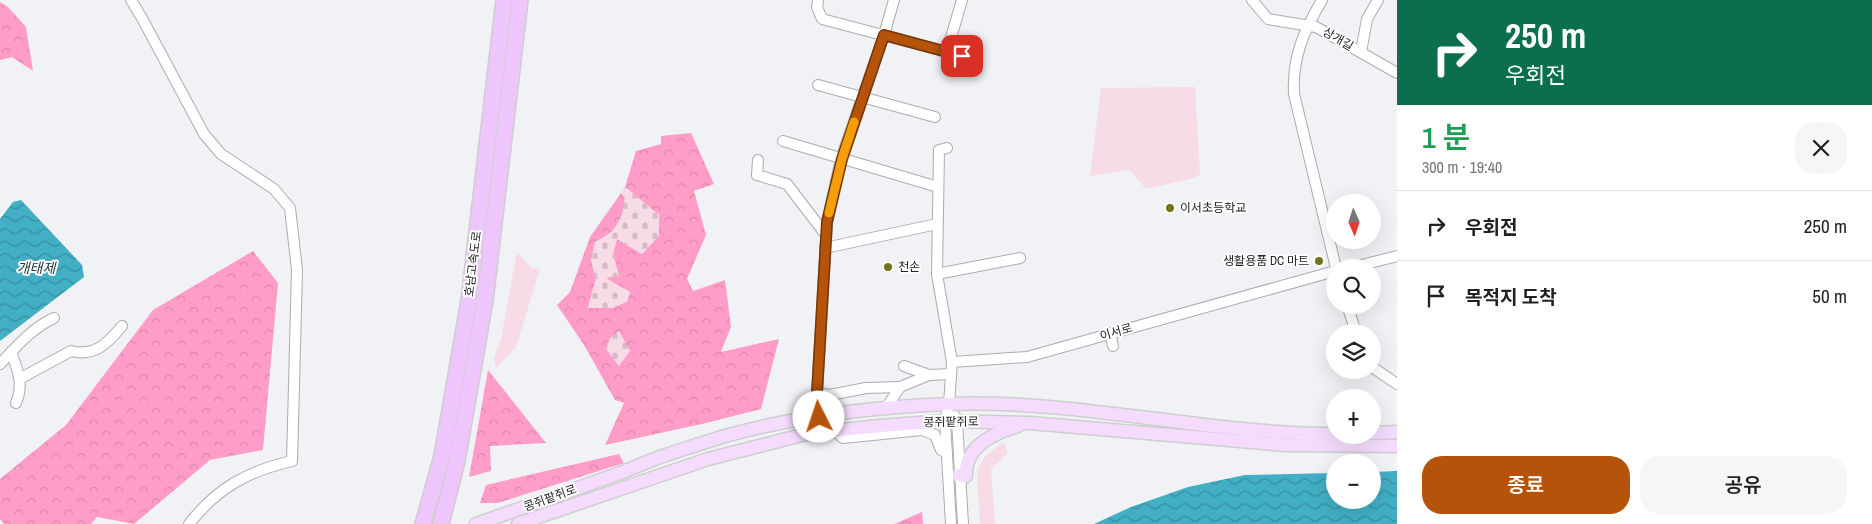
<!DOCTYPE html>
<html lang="ko">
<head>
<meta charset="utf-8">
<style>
  :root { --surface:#fff; --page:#f6f6f6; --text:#202124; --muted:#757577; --line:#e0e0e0; --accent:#b45309 }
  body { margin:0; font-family:"Archivo Narrow","Noto Sans KR",sans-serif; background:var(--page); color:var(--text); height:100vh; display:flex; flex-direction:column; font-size:19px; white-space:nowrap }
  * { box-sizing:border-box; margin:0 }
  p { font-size:16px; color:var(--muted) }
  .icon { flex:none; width:28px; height:28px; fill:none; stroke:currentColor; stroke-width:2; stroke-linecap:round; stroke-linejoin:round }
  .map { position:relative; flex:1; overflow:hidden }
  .panel { display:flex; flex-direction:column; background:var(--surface); width:475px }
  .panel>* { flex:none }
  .guide { background:#0b6e4f; color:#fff; overflow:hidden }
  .needle { width:32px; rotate:177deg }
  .fabs { position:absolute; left:1326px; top:194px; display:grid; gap:10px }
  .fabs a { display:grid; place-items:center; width:55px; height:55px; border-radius:50%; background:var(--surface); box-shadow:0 5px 20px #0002; font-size:25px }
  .pin { position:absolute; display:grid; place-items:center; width:42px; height:42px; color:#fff; margin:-21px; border-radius:10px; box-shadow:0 2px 8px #0006 }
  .me { position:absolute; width:55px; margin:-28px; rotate:356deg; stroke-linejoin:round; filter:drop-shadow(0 0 4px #0008) }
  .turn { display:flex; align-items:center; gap:18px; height:105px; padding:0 25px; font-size:22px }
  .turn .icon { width:65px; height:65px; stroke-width:2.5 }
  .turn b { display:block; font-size:35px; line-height:42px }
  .round { display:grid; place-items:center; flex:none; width:52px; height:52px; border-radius:20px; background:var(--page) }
  .head { display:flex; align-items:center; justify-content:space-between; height:85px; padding:0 25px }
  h1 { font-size:30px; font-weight:600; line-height:38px; color:#1e9e55 }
  .button { display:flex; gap:10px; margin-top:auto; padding:10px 25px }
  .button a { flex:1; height:58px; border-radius:20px; background:var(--accent); color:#fff; font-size:20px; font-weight:600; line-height:58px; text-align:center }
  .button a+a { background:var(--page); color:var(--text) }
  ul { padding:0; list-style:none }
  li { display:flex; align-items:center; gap:15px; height:70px; padding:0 25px; border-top:1px solid var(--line) }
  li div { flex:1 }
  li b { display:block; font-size:19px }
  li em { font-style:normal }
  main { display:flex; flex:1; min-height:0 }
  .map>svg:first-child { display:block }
  .green { fill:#f7dbe6 }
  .forest { fill:url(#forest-crowns) }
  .cemetery { fill:url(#cemetery-stones) }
  .water { fill:url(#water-waves) }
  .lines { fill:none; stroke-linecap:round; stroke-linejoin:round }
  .minor-casing { stroke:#abacaf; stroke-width:12 }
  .major-casing { stroke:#cecece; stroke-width:15 }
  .highway-casing { stroke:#cecece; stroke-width:18 }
  .minor { stroke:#fff; stroke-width:10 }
  .major { stroke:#f5dcfe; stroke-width:12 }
  .highway { stroke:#efc5fd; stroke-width:15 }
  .route-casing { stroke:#753606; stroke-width:12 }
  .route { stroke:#b45309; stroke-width:9 }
  .slow { stroke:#f59e0b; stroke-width:9 }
  .poi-dot { fill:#747318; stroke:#fff; stroke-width:2 }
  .labels { text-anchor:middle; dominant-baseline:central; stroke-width:4; stroke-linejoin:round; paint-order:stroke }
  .street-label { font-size:12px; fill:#202021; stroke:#fff }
  .poi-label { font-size:12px; fill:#202021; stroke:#fff; text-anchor:start }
  .water-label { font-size:14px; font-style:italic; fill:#20383d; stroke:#fff }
</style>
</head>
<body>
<main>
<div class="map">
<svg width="1397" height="524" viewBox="0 0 1397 524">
  <defs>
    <pattern id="forest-crowns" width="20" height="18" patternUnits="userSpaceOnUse" patternTransform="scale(1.25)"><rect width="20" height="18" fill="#ff9dc8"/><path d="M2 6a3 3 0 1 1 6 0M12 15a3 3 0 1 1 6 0" fill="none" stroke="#da87ac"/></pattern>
    <pattern id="cemetery-stones" width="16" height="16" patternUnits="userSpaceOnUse" patternTransform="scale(1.25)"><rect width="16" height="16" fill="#f7dbe6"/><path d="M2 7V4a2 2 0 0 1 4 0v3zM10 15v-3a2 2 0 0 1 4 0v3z" fill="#d3bcc5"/></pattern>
    <pattern id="water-waves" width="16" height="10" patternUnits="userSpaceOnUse" patternTransform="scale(1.25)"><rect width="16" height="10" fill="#42afc5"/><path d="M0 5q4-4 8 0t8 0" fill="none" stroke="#378ea0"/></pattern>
  </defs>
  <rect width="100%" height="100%" fill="#f1f2f5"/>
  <g class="green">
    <polygon points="1195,87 1200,174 1194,178 1146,189 1130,170 1090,176 1101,88"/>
    <polygon points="517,252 532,268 540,269 516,347 496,368 494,358 501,339"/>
    <polygon points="1003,442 1008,453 991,469 995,524 980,524 977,471 984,458"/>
  </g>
  <g class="forest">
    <polygon points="0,2 8,7 26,27 33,71 12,57 0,60"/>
    <polygon points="691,133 714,184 694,191 706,235 687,279 693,291 725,280 731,327 721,352 779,339 761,409 702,424 605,445 624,403 615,400 584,345 557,305 570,292 590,237 621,193 625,197 623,214 612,233 591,260 596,279 588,308 612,308 630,292 605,278 618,275 613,253 617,239 642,254 659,235 659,215 625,187 636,151 661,144 661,136"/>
    <polygon points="253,251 278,283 263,450 210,460 134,524 97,517 91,524 4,524 0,519 0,479 66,425 153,310"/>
    <polygon points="488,370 546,443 490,446 491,471 469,477"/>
    <polygon points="619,454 624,463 498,503 480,503 486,485"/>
    <polygon points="922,512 923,524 894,524"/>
  </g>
  <g class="cemetery">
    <path d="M625 187 659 215V236L642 254 617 239 613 253 619 276 606 278 630 293 627 302 612 308H588L596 279 591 260 595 242C618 230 621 224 625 198L621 193Z"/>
    <polygon points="619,331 630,351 619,366 606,349 610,338"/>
  </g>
  <g class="water">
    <polygon points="21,200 82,265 84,277 0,341 0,219 13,202"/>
    <polygon points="1397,471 1397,524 1094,524 1131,507 1188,487 1245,475 1335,473 1335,500 1372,500 1373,472"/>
  </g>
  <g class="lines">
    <g class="minor-casing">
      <g id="minor">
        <path d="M131 0 143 20 204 134 221 154 274 189 290 208 297 270 292 461C248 471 217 488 189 524"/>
        <polyline points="818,0 817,7 822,19 962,56"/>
        <polyline points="1252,0 1268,19 1316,27 1397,73"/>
        <path d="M1322 0C1304 31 1292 57 1294 94L1336 268"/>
        <polyline points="947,51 962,0"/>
        <polyline points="1361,52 1367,19 1378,0"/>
        <polyline points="818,85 935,117"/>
        <polyline points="783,141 938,187"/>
        <polyline points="947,148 939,150 937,274 952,362"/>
        <polyline points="758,160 757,175 787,184 826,235"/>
        <polyline points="825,248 937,224"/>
        <polyline points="1350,268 1397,256"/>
        <polyline points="937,274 1020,258"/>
        <polyline points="1347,305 1356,332"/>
        <polyline points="1110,333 1113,346"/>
        <path d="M11 352C18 370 24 385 16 403"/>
        <path d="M0 364C16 347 32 328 54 318"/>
        <polyline points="904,366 929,375"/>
        <polyline points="1372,367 1397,384"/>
        <path d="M21 378 71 351C95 357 108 343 122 326"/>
        <polyline points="817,393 830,395 866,388 900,387"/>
        <polyline points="886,408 900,387 929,375 951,374"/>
        <polyline points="955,416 957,421 963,524"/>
        <polyline points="819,417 817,393 827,222 841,159 884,35 894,0"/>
        <polyline points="834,430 843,438 922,430 935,435 941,450 947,453"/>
        <polyline points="951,524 945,421 949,404 952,362 1027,357 1335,271"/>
      </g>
    </g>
    <g class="major-casing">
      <g id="major">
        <polyline points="1372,433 1397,432"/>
        <path d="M959 475 966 476C964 447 994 433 1018 426"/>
        <path d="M476 524C523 508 570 491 617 474 634 468 650 460 666 455 686 448 706 442 725 436 797 416 874 407 948 404 1078 399 1205 434 1335 434"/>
        <polyline points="518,524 708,459 810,433 880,426 945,421 1030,423 1286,445 1397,446"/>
      </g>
    </g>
    <g class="highway-casing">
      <g id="highway">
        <polyline points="423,524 442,456 469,300 504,0"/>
        <polyline points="441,524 457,461 485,301 520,0"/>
      </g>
    </g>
    <use href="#minor" class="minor"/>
    <use href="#major" class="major"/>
    <use href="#highway" class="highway"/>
  </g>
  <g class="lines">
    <g class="route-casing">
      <polyline id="route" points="819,417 817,393 827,222 842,159 884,35 962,56"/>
    </g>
    <use href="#route" class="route"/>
    <polyline class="slow" points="829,213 842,159 854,122"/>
  </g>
  <g class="poi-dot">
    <circle cx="1170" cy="208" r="5"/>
    <circle cx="1319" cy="261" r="5"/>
    <circle cx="888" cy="267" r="5"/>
  </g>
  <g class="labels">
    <g class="street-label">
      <text transform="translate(1338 39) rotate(30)">상개길</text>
      <text transform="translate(473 264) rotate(-83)">호남고속도로</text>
      <text transform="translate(1116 332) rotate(-16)">이서로</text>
      <text transform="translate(951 422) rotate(-1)">콩쥐팥쥐로</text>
      <text transform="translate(550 498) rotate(-20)">콩쥐팥쥐로</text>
    </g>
    <g class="poi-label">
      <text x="1180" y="208">이서초등학교</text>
      <text x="1309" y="261" text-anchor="end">생활용품 DC 마트</text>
      <text x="898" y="267">천손</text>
    </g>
    <g class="water-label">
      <text x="36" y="268">개태제</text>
    </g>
  </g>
</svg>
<div class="fabs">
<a><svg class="needle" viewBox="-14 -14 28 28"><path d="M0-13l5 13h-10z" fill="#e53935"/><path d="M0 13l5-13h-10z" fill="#757577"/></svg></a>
<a><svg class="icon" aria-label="search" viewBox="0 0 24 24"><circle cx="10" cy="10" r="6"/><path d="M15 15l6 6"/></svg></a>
<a><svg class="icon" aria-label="layers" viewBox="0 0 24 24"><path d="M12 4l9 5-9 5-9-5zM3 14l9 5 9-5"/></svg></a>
<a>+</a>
<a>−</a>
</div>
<div class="pin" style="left:962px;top:56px;background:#d93025"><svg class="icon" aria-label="arrive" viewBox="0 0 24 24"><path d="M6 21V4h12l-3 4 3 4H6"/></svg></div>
<svg class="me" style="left:819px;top:417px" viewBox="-20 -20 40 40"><circle r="19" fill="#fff"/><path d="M0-13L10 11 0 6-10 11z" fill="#b45309"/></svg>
</div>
<section class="panel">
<div class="guide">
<div class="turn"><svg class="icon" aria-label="right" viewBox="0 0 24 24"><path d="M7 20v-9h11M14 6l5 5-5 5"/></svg><div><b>250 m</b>우회전</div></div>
</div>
<div class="head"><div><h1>1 분</h1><p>300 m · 19:40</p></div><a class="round"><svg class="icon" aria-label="close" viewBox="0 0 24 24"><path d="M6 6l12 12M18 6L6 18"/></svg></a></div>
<ul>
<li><svg class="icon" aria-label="right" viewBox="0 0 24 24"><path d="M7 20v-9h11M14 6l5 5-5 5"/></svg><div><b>우회전</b></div><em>250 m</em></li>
<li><svg class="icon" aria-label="arrive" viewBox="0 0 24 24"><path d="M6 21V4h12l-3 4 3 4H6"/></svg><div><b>목적지 도착</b></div><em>50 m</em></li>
</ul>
<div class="button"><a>종료</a><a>공유</a></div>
</section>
</main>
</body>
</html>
